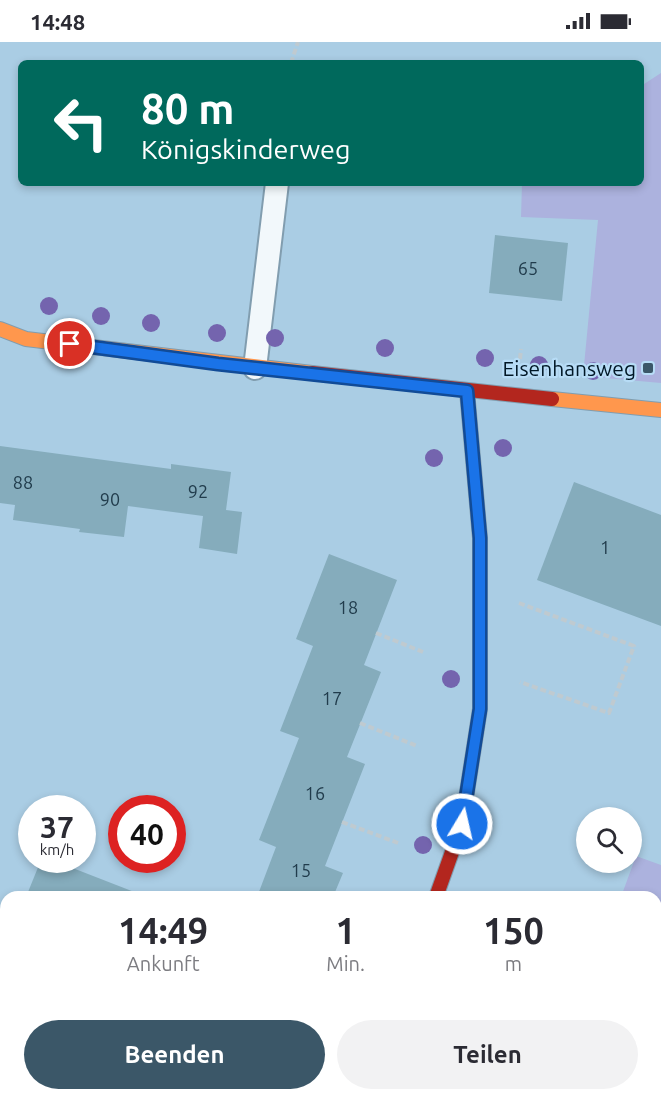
<!DOCTYPE html>
<html lang="de">
<head>
<meta charset="utf-8">
<style>
  :root { --surface:#fff; --page:#f2f2f3; --text:#2b2b33; --muted:#7c7c81; --accent:#3b5768 }
  body { margin:0; font-family:Ubuntu,sans-serif; background:var(--page); color:var(--text); height:100vh; display:flex; flex-direction:column; font-size:22px; white-space:nowrap }
  * { box-sizing:border-box; margin:0 }
  p { font-size:20px; color:var(--muted) }
  .icon { flex:none; width:33px; height:33px; fill:none; stroke:currentColor; stroke-width:2; stroke-linecap:round; stroke-linejoin:round }
  .map { position:relative; flex:1; overflow:hidden }
  .sheet { position:absolute; left:0px; top:849px; width:662px; height:210px; display:flex; flex-direction:column; background:var(--surface); border-radius:18px 18px 0 0; box-shadow:0 3px 9px #0003 }
  .sheet>* { flex:none }
  .guide { position:absolute; left:18px; top:18px; width:626px; height:126px; border-radius:9px; box-shadow:0 3px 9px #0003; background:#00695c; color:#fff; overflow:hidden }
  .tools { position:absolute; left:576px; top:765px; display:grid; gap:12px }
  .tools a { display:grid; place-items:center; width:66px; height:66px; border-radius:50%; background:var(--surface); box-shadow:0 3px 9px #0003; font-size:30px }
  .speed { position:absolute; left:18px; top:753px; display:flex; gap:12px; font-size:30px; font-weight:700; text-align:center }
  .speed>* { display:grid; place-content:center; width:78px; height:78px; border-radius:50%; background:var(--surface); box-shadow:0 3px 9px #0003; line-height:1 }
  .speed small { font-size:15px; font-weight:400 }
  .speed .limit { border:9px solid #d22; background:#fff; color:#111 }
  .pin { position:absolute; display:grid; place-items:center; width:51px; height:51px; color:#fff; margin:-26px; border:3px solid #fff; border-radius:50%; box-shadow:0 2px 6px #0007 }
  .me { position:absolute; width:66px; margin:-33px; rotate:9deg; stroke-linejoin:round; filter:drop-shadow(0 0 4px #0008) }
  .turn { display:flex; align-items:center; gap:21px; height:126px; padding:0 24px; font-size:27px }
  .turn .icon { width:78px; height:78px; stroke-width:2.5 }
  .turn b { display:block; font-size:42px; line-height:51px }
  .eta { display:flex; justify-content:space-evenly; align-items:center; height:102px; text-align:center }
  .eta b { font-size:36px; font-weight:700; line-height:42px }
  .primary-button { display:flex; gap:12px; margin-top:auto; padding:12px 24px }
  .primary-button a { flex:1; height:69px; border-radius:36px; background:var(--accent); color:#fff; font-size:24px; font-weight:700; line-height:69px; text-align:center }
  .primary-button a+a { background:var(--page); color:var(--text) }
  .status { display:flex; justify-content:space-between; align-items:center; height:42px; padding:0 30px; background:var(--surface); direction:ltr }
  .status svg { height:16px; fill:currentColor }
  .map>svg:first-child { display:block }
  .green { fill:#acb2de }
  .building { fill:#85acbc }
  .lines { fill:none; stroke-linecap:round; stroke-linejoin:round }
  .lane-casing { stroke:#819daf; stroke-width:26 }
  .street-casing { stroke:#819daf; stroke-width:36 }
  .slow-casing { stroke:#819daf; stroke-width:16 }
  .jam-casing { stroke:#819daf; stroke-width:16 }
  .path { stroke:#bfcad0; stroke-width:4; stroke-dasharray:6 3; stroke-linecap:butt }
  .lane { stroke:#f2f8fb; stroke-width:22 }
  .street { stroke:#f2f8fb; stroke-width:33 }
  .slow { stroke:#ff974d; stroke-width:14 }
  .jam { stroke:#b3261e; stroke-width:14 }
  .tree { fill:#7464ae }
  .route-casing { stroke:#114b97; stroke-width:15 }
  .route { stroke:#1a73e8; stroke-width:10 }
  .poi-dot { fill:#3b5768; stroke:#b7dcf6; stroke-width:2 }
  .labels { text-anchor:middle; dominant-baseline:central; stroke-width:4.5; stroke-linejoin:round; paint-order:stroke }
  .number-label { font-size:18px; fill:#213c4c }
  .poi-label { font-size:21px; fill:#001726; stroke:#b7dcf6; text-anchor:end }
</style>
</head>
<body>
<div class="status"><b>14:48</b><svg viewBox="0 0 49 12"><path d="M0 12V9h3v3zM5 12V6h3v6zM10 12V3h3v9zM15 12V0h3v12zM26 1h20v11H26zM47 4h2v5h-2z"/></svg></div>
<div class="map">
<svg width="661" height="1059" viewBox="0 0 661 1059">
  <rect width="100%" height="100%" fill="#aacde4"/>
  <g class="green">
    <polygon points="661,31 661,341 583,334 598,178 521,175 522,141 640,141 641,44"/>
    <polygon points="636,814 661,823 661,1037 656,1035 656,855 621,855"/>
    <polygon points="241,1053 320,1053 328,1059 235,1059"/>
  </g>
  <g class="building">
    <polygon points="495,193 568,201 562,259 489,251"/>
    <polygon points="0,404 171,427 171,422 231,430 226,468 242,470 237,512 199,506 203,474 128,464 124,495 79,490 80,487 13,478 15,463 0,461"/>
    <polygon points="574,440 661,473 661,584 537,538"/>
    <polygon points="329,512 397,538 364,623 381,630 347,715 365,722 325,824 343,831 333,855 257,855 276,805 259,798 299,696 280,689 313,604 296,597"/>
    <polygon points="41,818 52,818 142,853 142,855 26,855"/>
  </g>
  <g class="lines">
    <g class="lane-casing">
      <polyline id="lane" points="255,326 277,141"/>
    </g>
    <g class="street-casing">
      <g id="street">
        <polyline points="214,1059 217,1053"/>
        <polyline points="360,1059 363,1053"/>
      </g>
    </g>
    <g class="slow-casing">
      <g id="slow">
        <polyline points="0,287 26,297 312,331"/>
        <polyline points="467,349 480,496 480,577"/>
        <polyline points="552,357 661,368"/>
      </g>
    </g>
    <g class="jam-casing">
      <g id="jam">
        <polyline points="312,331 552,357"/>
        <polyline points="436,855 462,782 480,667 480,577"/>
      </g>
    </g>
    <g class="path">
      <polyline points="291,21 298,0"/>
      <polyline points="520,317 521,307"/>
      <polyline points="519,561 634,604 609,671 520,640"/>
      <polyline points="376,591 423,610"/>
      <polyline points="360,681 417,704"/>
      <polyline points="342,780 398,801"/>
      <polyline points="0,888 6,891"/>
      <polyline points="538,1053 553,1059"/>
      <polyline points="10,1059 12,1053"/>
    </g>
    <use href="#lane" class="lane"/>
    <use href="#street" class="street"/>
    <use href="#slow" class="slow"/>
    <use href="#jam" class="jam"/>
  </g>
  <g class="tree">
    <circle cx="49" cy="264" r="9"/>
    <circle cx="101" cy="274" r="9"/>
    <circle cx="151" cy="281" r="9"/>
    <circle cx="217" cy="291" r="9"/>
    <circle cx="275" cy="296" r="9"/>
    <circle cx="385" cy="306" r="9"/>
    <circle cx="485" cy="316" r="9"/>
    <circle cx="539" cy="323" r="9"/>
    <circle cx="593" cy="329" r="9"/>
    <circle cx="503" cy="406" r="9"/>
    <circle cx="434" cy="416" r="9"/>
    <circle cx="451" cy="637" r="9"/>
    <circle cx="423" cy="803" r="9"/>
  </g>
  <g class="lines">
    <g class="route-casing">
      <polyline id="route" points="70,302 218,322 467,349 480,496 480,667 462,782"/>
    </g>
    <use href="#route" class="route"/>
  </g>
  <rect class="poi-dot" x="642" y="320" width="12" height="12" rx="3"/>
  <g class="labels">
    <g class="number-label">
      <text x="528" y="226">65</text>
      <text x="23" y="440">88</text>
      <text x="198" y="449">92</text>
      <text x="110" y="457">90</text>
      <text x="605" y="505">1</text>
      <text x="348" y="565">18</text>
      <text x="332" y="656">17</text>
      <text x="315" y="751">16</text>
      <text x="301" y="828">15</text>
    </g>
    <g class="poi-label">
      <text x="636" y="326">Eisenhansweg</text>
    </g>
  </g>
</svg>
<div class="tools">
<a><svg class="icon" aria-label="search" viewBox="0 0 24 24"><circle cx="10" cy="10" r="6"/><path d="M15 15l6 6"/></svg></a>
</div>
<div class="speed"><div>37<small>km/h</small></div><div class="limit">40</div></div>
<div class="pin" style="left:70px;top:302px;background:#d93025"><svg class="icon" aria-label="arrive" viewBox="0 0 24 24"><path d="M6 21V4h12l-3 4 3 4H6"/></svg></div>
<svg class="me" style="left:462px;top:782px" viewBox="-20 -20 40 40"><circle r="17" fill="#1a73e8" stroke="#fff" stroke-width="3"/><path d="M0-11L8 9 0 5-8 9z" fill="#fff"/></svg>
<div class="guide">
<div class="turn"><svg class="icon" aria-label="left" viewBox="0 0 24 24"><path d="M17 20v-9H6M10 6l-5 5 5 5"/></svg><div><b>80 m</b>Königskinderweg</div></div>
</div>
<section class="sheet">
<div class="eta">
<div><b>14:49</b><p>Ankunft</p></div>
<div><b>1</b><p>Min.</p></div>
<div><b>150</b><p>m</p></div>
</div>
<div class="primary-button"><a>Beenden</a><a>Teilen</a></div>
</section>
</div>
</body>
</html>
